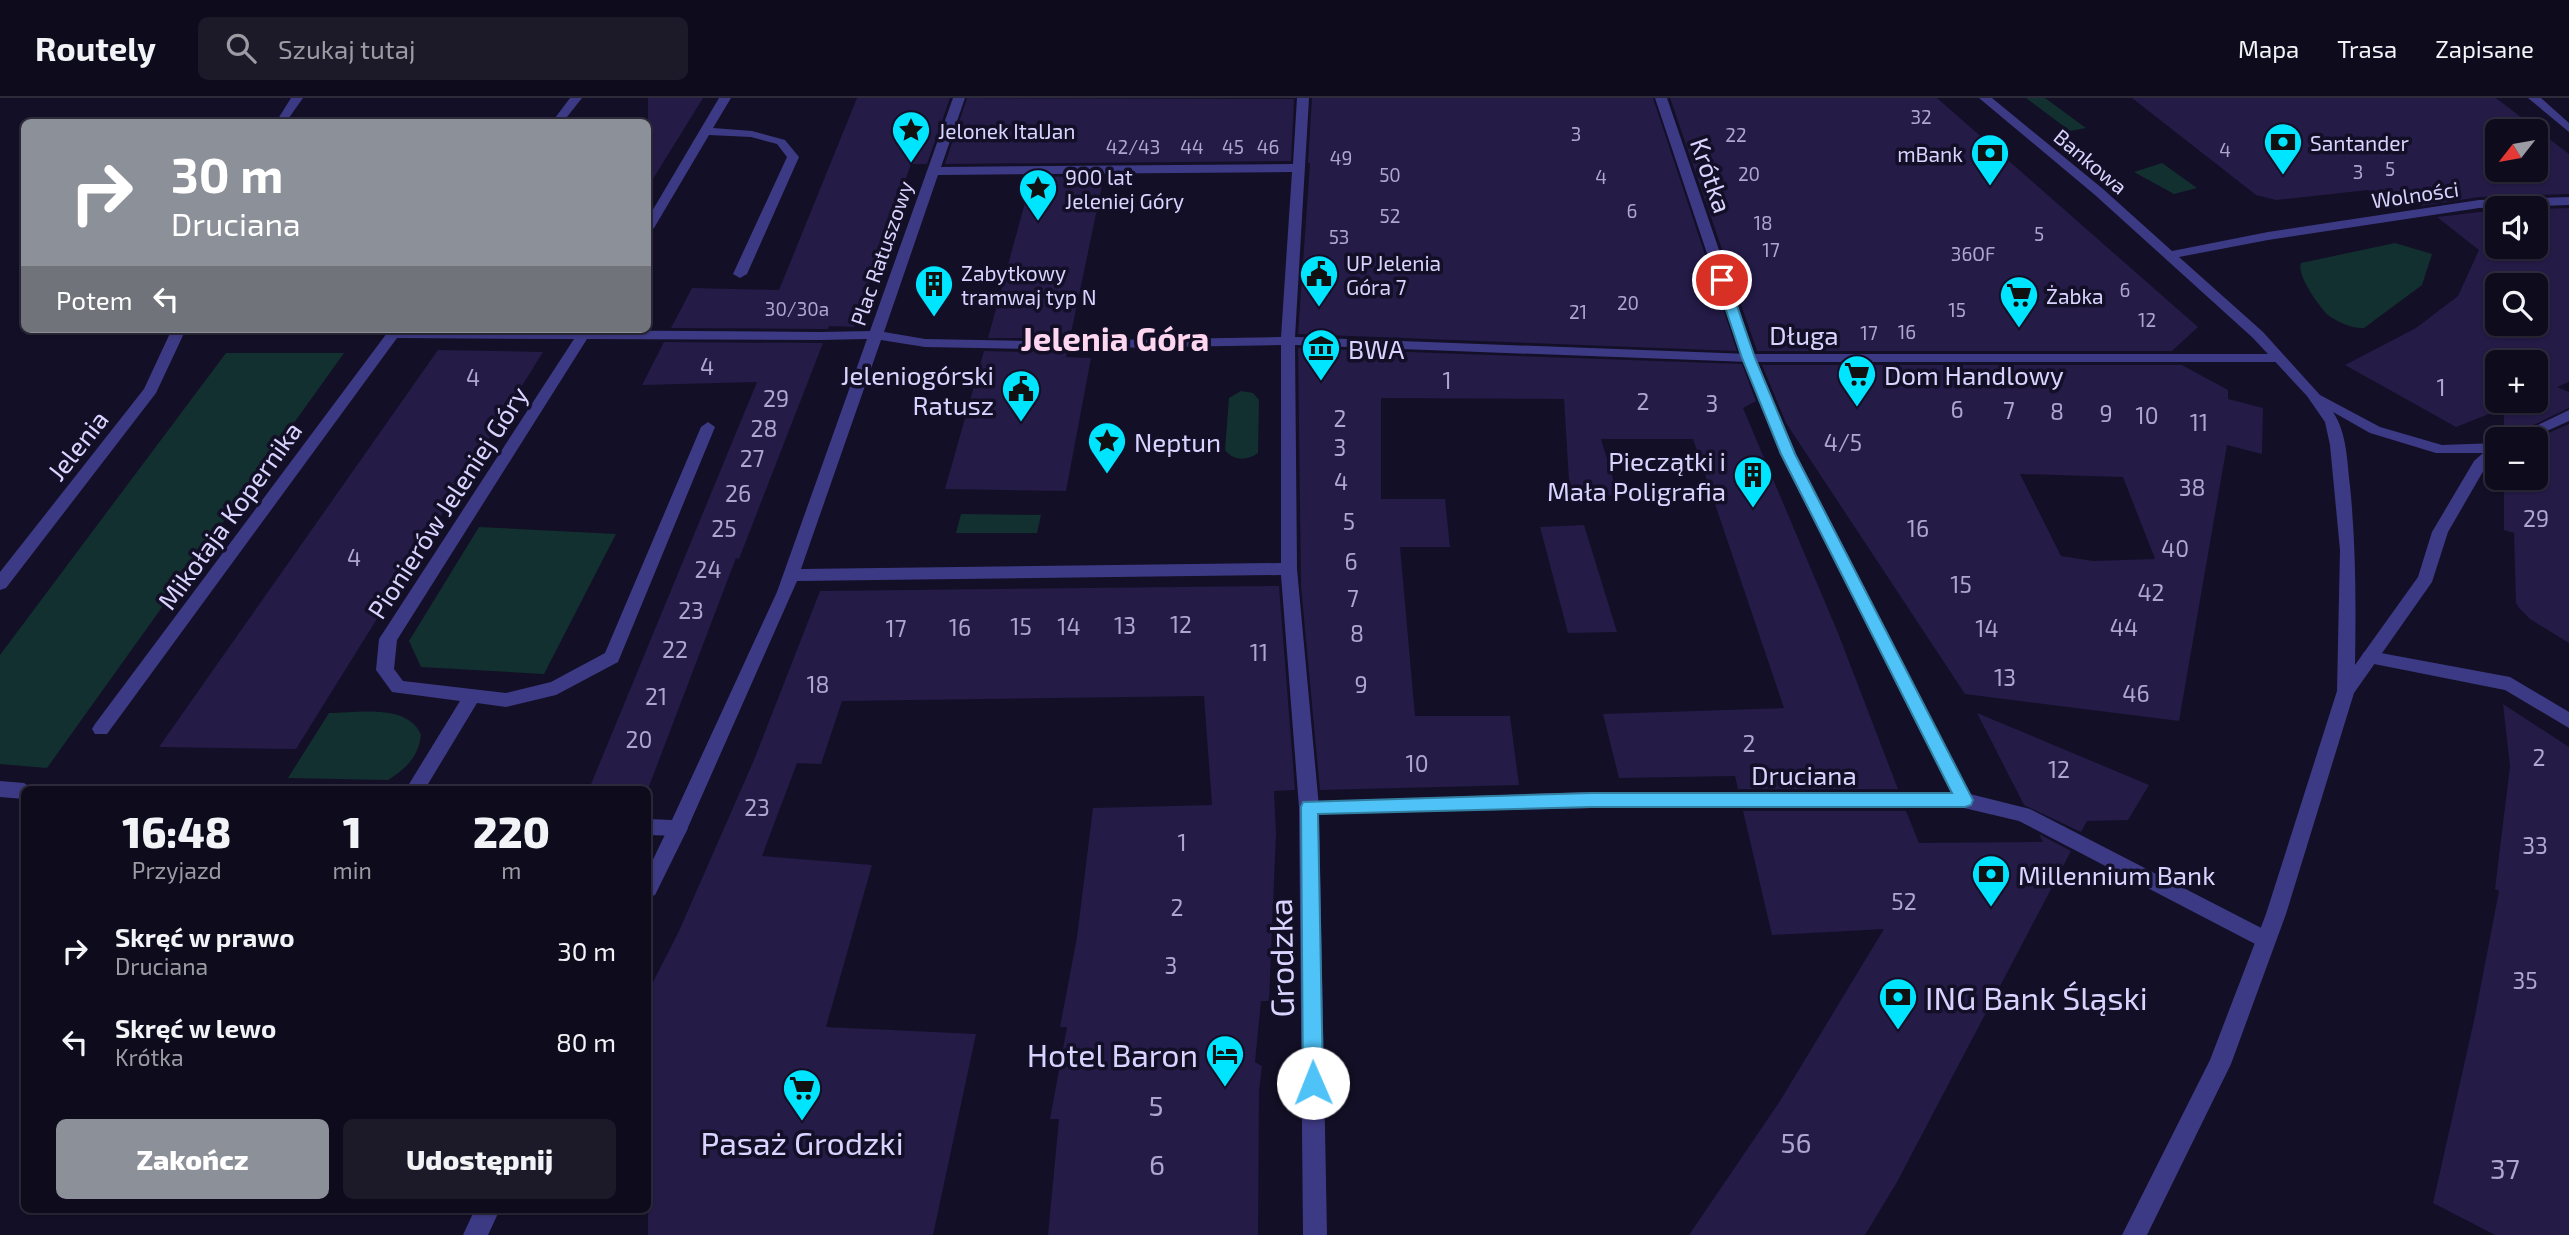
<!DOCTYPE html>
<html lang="pl">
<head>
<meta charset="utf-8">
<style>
  :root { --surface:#0e0b1c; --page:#1c1929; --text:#f1f3f6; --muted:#9b9ba3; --line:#2e2b3b; --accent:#8c9099 }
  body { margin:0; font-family:"Exo 2",sans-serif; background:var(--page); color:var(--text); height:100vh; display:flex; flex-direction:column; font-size:26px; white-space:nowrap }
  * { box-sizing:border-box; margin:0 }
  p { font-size:23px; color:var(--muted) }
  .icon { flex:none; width:38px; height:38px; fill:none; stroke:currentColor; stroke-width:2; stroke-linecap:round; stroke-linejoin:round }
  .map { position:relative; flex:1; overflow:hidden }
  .sheet { position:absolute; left:21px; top:688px; width:630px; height:427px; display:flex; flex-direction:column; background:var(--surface); border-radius:10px; box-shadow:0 2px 5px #0004,0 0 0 2px var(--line) }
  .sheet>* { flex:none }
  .hud { position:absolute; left:21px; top:21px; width:630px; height:214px; border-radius:10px; box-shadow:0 2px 5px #0004,0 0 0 2px var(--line); background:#8c9099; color:#fff; overflow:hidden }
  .needle { width:46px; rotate:239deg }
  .tools { position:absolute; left:2485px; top:21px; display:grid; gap:14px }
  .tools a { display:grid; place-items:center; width:63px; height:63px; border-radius:10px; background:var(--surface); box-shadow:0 2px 5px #0004,0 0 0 2px var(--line); font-size:35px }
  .pin { position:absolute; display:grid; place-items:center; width:60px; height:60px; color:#fff; margin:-30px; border:4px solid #fff; border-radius:50%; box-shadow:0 2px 7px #0007 }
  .me { position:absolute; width:77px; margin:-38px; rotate:359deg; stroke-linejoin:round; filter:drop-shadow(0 0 5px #0008) }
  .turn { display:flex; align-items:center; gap:24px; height:147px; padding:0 35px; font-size:32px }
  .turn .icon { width:91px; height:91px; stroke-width:2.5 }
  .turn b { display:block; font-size:49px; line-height:60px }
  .then { display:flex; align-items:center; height:66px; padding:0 35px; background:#0003; gap:14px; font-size:26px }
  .eta { display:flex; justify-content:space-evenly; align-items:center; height:119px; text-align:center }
  .eta b { font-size:42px; font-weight:800; line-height:49px }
  .button { display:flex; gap:14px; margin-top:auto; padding:14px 35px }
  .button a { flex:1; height:80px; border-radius:10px; background:var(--accent); color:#fff; font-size:28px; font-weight:800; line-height:80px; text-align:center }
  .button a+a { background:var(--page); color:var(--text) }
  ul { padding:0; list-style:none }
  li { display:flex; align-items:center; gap:21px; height:91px; padding:0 35px }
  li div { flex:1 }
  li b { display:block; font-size:26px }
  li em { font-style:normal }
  header { display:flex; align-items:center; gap:42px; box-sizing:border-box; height:98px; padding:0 35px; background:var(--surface); border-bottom:2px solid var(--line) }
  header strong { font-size:33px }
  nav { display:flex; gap:38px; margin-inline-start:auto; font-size:24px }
  .search { width:490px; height:63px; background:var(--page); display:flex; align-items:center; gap:18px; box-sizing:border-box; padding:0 24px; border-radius:10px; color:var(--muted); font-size:26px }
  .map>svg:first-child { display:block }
  .green { fill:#12302f }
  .building { fill:#241b47; fill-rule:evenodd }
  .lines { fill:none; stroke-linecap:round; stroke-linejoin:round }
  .pedestrian { fill:#3d3a85; fill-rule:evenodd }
  .minor { fill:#3d3a85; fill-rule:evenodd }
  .tertiary { fill:#3d3a85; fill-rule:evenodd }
  .route { fill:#4fc3f7; stroke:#337fa1; stroke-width:2 }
  .labels { text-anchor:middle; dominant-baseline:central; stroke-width:7; stroke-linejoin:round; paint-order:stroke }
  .far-number-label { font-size:19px; fill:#aca6d1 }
  .far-poi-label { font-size:21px; fill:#d9d4ff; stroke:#130f26; text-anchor:start }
  .far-street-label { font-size:21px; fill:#d9d4ff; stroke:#130f26 }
  .number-label { font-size:23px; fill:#aca6d1 }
  .street-label { font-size:26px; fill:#d9d4ff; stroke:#130f26 }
  .poi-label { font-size:26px; fill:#d9d4ff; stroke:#130f26; text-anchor:start }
  .near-number-label { font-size:28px; fill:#aca6d1 }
  .near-street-label { font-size:32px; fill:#d9d4ff; stroke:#130f26 }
  .near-poi-label { font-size:32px; fill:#d9d4ff; stroke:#130f26; text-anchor:start }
  .far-town-label { font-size:33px; font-weight:bold; fill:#ffd6f0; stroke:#130f26 }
</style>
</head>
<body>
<header>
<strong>Routely</strong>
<div class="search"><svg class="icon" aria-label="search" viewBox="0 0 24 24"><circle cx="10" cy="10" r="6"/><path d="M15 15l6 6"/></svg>Szukaj tutaj</div>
<nav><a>Mapa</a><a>Trasa</a><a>Zapisane</a></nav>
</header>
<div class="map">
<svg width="2569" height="1137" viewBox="0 0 2569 1137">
  <rect width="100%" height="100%" fill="#130f26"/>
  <g class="green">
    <polygon points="2026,0 2045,0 2086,30 2070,33"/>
    <polygon points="2162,65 2197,90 2174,96 2134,74"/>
    <path d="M2395 145 2432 156 2422 187 2364 230C2353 231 2337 224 2328 217 2319 209 2296 176 2301 165Z"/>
    <polygon points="226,255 344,255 47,670 0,666 0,557"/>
    <path d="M1241 293 1253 295 1259 302 1258 355C1247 363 1233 363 1225 352L1229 300Z"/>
    <polygon points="961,416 1041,417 1037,435 956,435"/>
    <polygon points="479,429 616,436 544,576 421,569 409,543"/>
    <path d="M329 615C357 615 408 605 421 637 418 659 407 670 388 682L288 680Z"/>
  </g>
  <g class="building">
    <polygon points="648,0 703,0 648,89"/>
    <polygon points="857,0 950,0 927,66 911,66 854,229 829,228 828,231 820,231 671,230 692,190 779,192"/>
    <polygon points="967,0 1294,1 1291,63 945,66"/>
    <polygon points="1312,0 1653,0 1737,253 1298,236 1310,65 1308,65"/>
    <polygon points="1670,0 1937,0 2198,229 2172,253 1757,253"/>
    <path d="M2132 0H2496L2569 56V96L2479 99 2422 108 2407 96 2376 99 2368 92 2276 102 2256 97ZM2497 33H2536V72H2497Z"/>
    <polygon points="1104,78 1070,240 1048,240 1039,246 1048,254 1067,253 1066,259 1091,260 1066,393 945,391 984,253 1028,254 1037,248 1028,240 988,240 1032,79"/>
    <path d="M2569 110V284L2557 289 2569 294V310L2504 341V310L2456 329 2345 267 2416 230 2458 198 2479 152 2437 119 2497 112V149H2536V111ZM2497 187H2536V226H2497ZM2497 264H2536V303H2497Z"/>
    <polygon points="664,244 823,245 739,461 736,460 648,691 589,691 757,284 642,287"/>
    <polygon points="1298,250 1742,266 1756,303 1743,310 1838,535 1898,691 1738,691 1735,678 1619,680 1603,616 1784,610 1693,341 1601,341 1618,397 1570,399 1564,301 1381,300 1381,401 1445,401 1450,449 1400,449 1415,618 1510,618 1519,687 1320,692 1301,488"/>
    <polygon points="438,252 543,254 296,651 159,649"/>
    <path d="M1762 267H2182L2228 292V301L2263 310 2262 356 2227 347 2179 623 1965 596 1786 325ZM2020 376 2123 379 2155 461 2093 463 2061 458Z"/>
    <polygon points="2569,326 2569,545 2530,521 2520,511 2516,505 2514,435 2504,432 2504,380 2536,380 2535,341"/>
    <polygon points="1584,427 1617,534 1568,535 1540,429"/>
    <polygon points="1279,488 1295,692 1274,693 1276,735 1269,903 1261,903 1255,964 1262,968 1259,993 1258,1137 1048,1137 1059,1021 1050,1021 1067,929 1060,929 1077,839 1093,710 1212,707 1204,598 842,603 821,666 797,665 762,758 872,767 826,929 976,936 933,1137 648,1137 648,894 679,833 754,662 820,493"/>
    <polygon points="2503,606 2569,649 2569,1137 2495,1137 2433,1105 2475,918 2499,793 2495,791 2510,668"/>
    <polygon points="1977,615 2149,687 2128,722 2087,723 2081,734 2024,707"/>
    <polygon points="1743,713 1906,713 1919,745 2043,744 2039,736 2071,753 1897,1084 1865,1137 1689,1137 1780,1003 1884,831 1772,837"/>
  </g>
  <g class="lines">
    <path class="pedestrian" d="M953 0H965L941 69 1293 66 1297 0H1309L1295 239 1749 256H2279L2286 260 2279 264H1749L1295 247 1297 471 1319 709 1316 714 1309 717 1302 714 1299 709 1281 477 797 483 685 736 678 738 648 737V721L672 722 777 494 867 241 820 242 813 238 820 234 870 233ZM1292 74 1281 239 1048 243 1041 247 1048 251 1281 247V465L801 471 881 242 925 249 1028 251 1035 247 1028 243 925 241 884 234 938 77Z"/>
    <g class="minor">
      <polygon points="291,0 303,0 286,24 276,24"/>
      <polygon points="570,0 582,0 563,24 552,24"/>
      <polygon points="719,0 731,0 713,30 752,33 785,42 799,59 747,176 740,180 733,176 787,59 777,46 751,39 709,37 654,130 648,134 648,120"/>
      <polygon points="1655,0 1667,0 1756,260 1796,356 1970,696 2030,711 2273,836 2276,842 2273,848 2266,851 2259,848 2019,723 1964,710 1592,710 1319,716 1327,1137 1303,1137 1299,709 1302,704 1592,694 1951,694 1780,356 1742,260"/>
      <polygon points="2528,0 2541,0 2569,25 2569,34"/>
      <polygon points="172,231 186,231 156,295 6,490 0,492 0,474 144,291"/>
      <polygon points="390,231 820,234 827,238 820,242 587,241 397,542 394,571 403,583 506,595 551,584 605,555 701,329 708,324 715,329 618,564 556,597 506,609 477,605 425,691 406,691 460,603 392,594 376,572 379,541 574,241 397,240 107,636 95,636 92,631 95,626"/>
      <polygon points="2370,553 2510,579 2569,614 2569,630 2505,592 2364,564 2361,559 2364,554"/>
      <polygon points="0,683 24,685 33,691 24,691 24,701 0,699"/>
      <polygon points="678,722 685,724 688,730 655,797 648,799 648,772 671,724"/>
      <polygon points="475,1111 500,1111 488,1137 463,1137"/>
    </g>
    <g class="tertiary">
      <path d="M1979 0H1992L2103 91 2172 153 2268 134 2479 102 2569 99V107L2479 110 2268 142 2179 159 2263 234 2320 297 2380 329 2442 347 2497 345V359L2485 370 2448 434 2432 484 2354 595 2286 816 2231 966 2147 1137H2122L2210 962 2266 816 2337 593 2340 452 2330 347 2325 324 2307 298 2253 240 2095 97ZM2333 314 2370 335 2436 355H2483L2474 363 2432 434 2418 479 2355 567C2356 506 2356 448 2350 388 2347 363 2347 335 2333 314Z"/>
      <polygon points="2569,312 2569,323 2529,341 2509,341"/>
    </g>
  </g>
  <polygon class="route" points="1722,179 1728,182 1755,260 1795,356 1973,702 1971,707 1965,709 1591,709 1318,716 1323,985 1320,992 1313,995 1306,992 1303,985 1301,709 1303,704 1591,695 1952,695 1781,356 1742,260 1716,182"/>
  <defs>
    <g id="sight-pin" transform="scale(2.0125)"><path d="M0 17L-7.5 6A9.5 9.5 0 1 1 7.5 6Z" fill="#00e5ff" stroke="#130f26"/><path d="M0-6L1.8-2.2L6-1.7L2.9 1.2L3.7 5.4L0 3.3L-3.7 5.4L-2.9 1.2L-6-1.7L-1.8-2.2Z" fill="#111"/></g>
    <g id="bank-pin" transform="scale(2.0125)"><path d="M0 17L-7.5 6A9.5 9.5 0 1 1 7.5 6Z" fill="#00e5ff" stroke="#130f26"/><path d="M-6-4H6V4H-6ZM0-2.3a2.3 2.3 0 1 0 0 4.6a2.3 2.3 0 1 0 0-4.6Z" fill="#111"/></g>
    <g id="civic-pin" transform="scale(2.0125)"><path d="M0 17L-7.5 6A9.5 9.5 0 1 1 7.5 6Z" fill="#00e5ff" stroke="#130f26"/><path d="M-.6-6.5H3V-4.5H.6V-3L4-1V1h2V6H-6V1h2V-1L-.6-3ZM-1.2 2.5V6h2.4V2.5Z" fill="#111"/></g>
    <g id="building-pin" transform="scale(2.0125)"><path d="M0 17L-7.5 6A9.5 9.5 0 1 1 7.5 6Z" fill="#00e5ff" stroke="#130f26"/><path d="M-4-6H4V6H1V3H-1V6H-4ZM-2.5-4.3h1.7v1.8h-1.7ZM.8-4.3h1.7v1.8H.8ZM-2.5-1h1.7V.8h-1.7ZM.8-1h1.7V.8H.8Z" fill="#111"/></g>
    <g id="supermarket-pin" transform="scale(2.0125)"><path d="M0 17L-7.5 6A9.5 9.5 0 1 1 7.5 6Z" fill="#00e5ff" stroke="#130f26"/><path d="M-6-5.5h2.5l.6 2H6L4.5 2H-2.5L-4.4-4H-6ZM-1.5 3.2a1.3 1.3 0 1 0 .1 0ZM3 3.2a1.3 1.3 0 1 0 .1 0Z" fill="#111"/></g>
    <g id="museum-pin" transform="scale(2.0125)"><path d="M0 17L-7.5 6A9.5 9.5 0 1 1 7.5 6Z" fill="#00e5ff" stroke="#130f26"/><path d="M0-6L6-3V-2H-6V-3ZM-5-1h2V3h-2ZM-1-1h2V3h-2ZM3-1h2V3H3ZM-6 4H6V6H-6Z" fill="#111"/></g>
    <g id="hotel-pin" transform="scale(2.0125)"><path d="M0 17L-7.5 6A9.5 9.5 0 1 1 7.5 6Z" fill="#00e5ff" stroke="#130f26"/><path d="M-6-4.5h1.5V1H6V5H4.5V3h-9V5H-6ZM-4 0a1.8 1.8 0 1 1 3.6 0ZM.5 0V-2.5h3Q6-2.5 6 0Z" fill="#111"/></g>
  </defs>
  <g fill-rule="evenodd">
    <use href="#sight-pin" x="911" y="32"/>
    <use href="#bank-pin" x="2283" y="44"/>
    <use href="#bank-pin" x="1990" y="55"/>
    <use href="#sight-pin" x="1038" y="90"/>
    <use href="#civic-pin" x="1319" y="176"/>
    <use href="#building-pin" x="934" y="186"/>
    <use href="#supermarket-pin" x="2019" y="197"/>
    <use href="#museum-pin" x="1321" y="250"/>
    <use href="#supermarket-pin" x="1857" y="276"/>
    <use href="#civic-pin" x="1021" y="291"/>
    <use href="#sight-pin" x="1107" y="343"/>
    <use href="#building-pin" x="1753" y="377"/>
    <use href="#bank-pin" x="1991" y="776"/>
    <use href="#bank-pin" x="1898" y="899"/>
    <use href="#hotel-pin" x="1225" y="956"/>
    <use href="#supermarket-pin" x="802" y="990"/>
  </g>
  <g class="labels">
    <g class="far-number-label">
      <text x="1921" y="18">32</text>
      <text x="1576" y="35">3</text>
      <text x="1736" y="36">22</text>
      <text x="1133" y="48">42/43</text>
      <text x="1192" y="48">44</text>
      <text x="1233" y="48">45</text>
      <text x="1268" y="48">46</text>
      <text x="2225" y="51">4</text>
      <text x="1341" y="59">49</text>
      <text x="2390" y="70">5</text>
      <text x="2358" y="73">3</text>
      <text x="1749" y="75">20</text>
      <text x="1390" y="76">50</text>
      <text x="1601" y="78">4</text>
      <text x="1632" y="112">6</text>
      <text x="1390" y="117">52</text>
      <text x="1763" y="124">18</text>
      <text x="2039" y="135">5</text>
      <text x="1339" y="138">53</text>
      <text x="1771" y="151">17</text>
      <text x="1973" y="155">36OF</text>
      <text x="2125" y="191">6</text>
      <text x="1628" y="204">20</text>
      <text x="797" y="210">30/30a</text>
      <text x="1957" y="211">15</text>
      <text x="1578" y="213">21</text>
      <text x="2147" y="221">12</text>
      <text x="1907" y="233">16</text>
      <text x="1869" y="234">17</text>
    </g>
    <g class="far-poi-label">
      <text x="938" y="32">Jelonek ItalJan</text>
      <text x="2310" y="44">Santander</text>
      <text x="1963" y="55" text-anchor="end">mBank</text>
      <text x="1065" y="78">900 lat<tspan x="1065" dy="24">Jeleniej Góry</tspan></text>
      <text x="1346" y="164">UP Jelenia<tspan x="1346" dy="24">Góra 7</tspan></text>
      <text x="961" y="174">Zabytkowy<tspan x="961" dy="24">tramwaj typ N</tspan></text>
      <text x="2046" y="197">Żabka</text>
    </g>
    <g class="far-street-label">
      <text transform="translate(2091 63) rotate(40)">Bankowa</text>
      <text transform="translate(2415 96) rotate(-8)">Wolności</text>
      <text transform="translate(881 155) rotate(-71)">Plac Ratuszowy</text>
    </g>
    <g class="number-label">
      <text x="707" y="268">4</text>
      <text x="473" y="279">4</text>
      <text x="1447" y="282">1</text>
      <text x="2441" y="289">1</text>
      <text x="776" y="300">29</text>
      <text x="1643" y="303">2</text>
      <text x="1712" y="305">3</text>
      <text x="1957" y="311">6</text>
      <text x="2009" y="312">7</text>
      <text x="2057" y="313">8</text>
      <text x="2106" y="315">9</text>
      <text x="2147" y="317">10</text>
      <text x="1340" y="320">2</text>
      <text x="2199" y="324">11</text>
      <text x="764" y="330">28</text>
      <text x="1843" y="344">4/5</text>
      <text x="1340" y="349">3</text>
      <text x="752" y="360">27</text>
      <text x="1341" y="383">4</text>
      <text x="2192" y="389">38</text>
      <text x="738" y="395">26</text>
      <text x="2536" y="420">29</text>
      <text x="1349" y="423">5</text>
      <text x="724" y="430">25</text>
      <text x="1918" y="430">16</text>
      <text x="2175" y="450">40</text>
      <text x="354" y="459">4</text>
      <text x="1351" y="463">6</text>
      <text x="708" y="471">24</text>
      <text x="1961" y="486">15</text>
      <text x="2151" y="494">42</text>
      <text x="1353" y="500">7</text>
      <text x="691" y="512">23</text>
      <text x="1181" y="526">12</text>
      <text x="1125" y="527">13</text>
      <text x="1021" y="528">15</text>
      <text x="1069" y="528">14</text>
      <text x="960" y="529">16</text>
      <text x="2124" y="529">44</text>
      <text x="896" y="530">17</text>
      <text x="1987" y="530">14</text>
      <text x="1357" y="535">8</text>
      <text x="675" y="551">22</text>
      <text x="1259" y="554">11</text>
      <text x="2005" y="579">13</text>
      <text x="818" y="586">18</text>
      <text x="1361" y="586">9</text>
      <text x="2136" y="595">46</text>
      <text x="656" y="598">21</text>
      <text x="639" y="641">20</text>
      <text x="1749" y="645">2</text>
      <text x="2539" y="659">2</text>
      <text x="1417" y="665">10</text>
      <text x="2059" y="671">12</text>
      <text x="757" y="709">23</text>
      <text x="1182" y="744">1</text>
      <text x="2535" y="747">33</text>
      <text x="1904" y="803">52</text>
      <text x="1177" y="809">2</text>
      <text x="1171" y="867">3</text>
      <text x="2525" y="882">35</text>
    </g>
    <g class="street-label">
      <text transform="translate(1712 77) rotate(71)">Krótka</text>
      <text x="1804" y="236">Długa</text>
      <text transform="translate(77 347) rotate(-52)">Jelenia</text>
      <text transform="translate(447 404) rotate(-57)">Pionierów Jeleniej Góry</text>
      <text transform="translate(229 417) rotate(-54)">Mikołaja Kopernika</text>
      <text x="1804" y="676">Druciana</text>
    </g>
    <g class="poi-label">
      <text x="1348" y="250">BWA</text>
      <text x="994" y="276" text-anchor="end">Jeleniogórski<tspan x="994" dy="30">Ratusz</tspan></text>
      <text x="1884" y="276">Dom Handlowy</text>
      <text x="1134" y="343">Neptun</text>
      <text x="1726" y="362" text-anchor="end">Pieczątki i<tspan x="1726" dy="30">Mała Poligrafia</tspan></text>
      <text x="2018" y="776">Millennium Bank</text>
    </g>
    <g class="near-number-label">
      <text x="1156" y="1007">5</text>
      <text x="1796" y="1044">56</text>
      <text x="1157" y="1066">6</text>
      <text x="2505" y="1070">37</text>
    </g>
    <g class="near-street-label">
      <text transform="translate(1280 860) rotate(-91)">Grodzka</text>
    </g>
    <g class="near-poi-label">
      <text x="1925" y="899">ING Bank Śląski</text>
      <text x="1198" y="956" text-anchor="end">Hotel Baron</text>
      <text x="802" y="1044" text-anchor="middle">Pasaż Grodzki</text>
    </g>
    <g class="far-town-label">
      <text x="1115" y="240">Jelenia Góra</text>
    </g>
  </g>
</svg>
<div class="tools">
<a><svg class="needle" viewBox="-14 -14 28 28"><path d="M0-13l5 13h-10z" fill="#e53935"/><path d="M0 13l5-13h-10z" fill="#9b9ba3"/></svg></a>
<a><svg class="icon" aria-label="sound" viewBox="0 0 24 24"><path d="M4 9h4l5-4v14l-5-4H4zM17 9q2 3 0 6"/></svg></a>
<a><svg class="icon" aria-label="search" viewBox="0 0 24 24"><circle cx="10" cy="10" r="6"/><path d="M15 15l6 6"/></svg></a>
<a>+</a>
<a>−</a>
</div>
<div class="pin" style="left:1722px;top:182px;background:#d93025"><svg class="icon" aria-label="arrive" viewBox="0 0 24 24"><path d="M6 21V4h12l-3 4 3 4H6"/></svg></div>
<svg class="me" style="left:1313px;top:985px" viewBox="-20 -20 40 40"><circle r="19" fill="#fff"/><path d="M0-13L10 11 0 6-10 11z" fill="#4fc3f7"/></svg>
<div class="hud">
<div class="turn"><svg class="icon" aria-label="right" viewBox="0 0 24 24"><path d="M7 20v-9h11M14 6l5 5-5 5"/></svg><div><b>30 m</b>Druciana</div></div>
<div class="then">Potem<svg class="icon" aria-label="left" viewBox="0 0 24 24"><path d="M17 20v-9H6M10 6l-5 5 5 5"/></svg></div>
</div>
<section class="sheet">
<div class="eta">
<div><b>16:48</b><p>Przyjazd</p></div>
<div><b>1</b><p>min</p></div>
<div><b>220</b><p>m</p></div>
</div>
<ul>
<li><svg class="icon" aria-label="right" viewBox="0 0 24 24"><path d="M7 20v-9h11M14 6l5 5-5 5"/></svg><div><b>Skręć w prawo</b><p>Druciana</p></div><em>30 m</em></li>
<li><svg class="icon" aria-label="left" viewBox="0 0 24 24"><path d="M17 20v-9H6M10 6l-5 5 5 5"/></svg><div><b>Skręć w lewo</b><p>Krótka</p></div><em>80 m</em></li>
</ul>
<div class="button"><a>Zakończ</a><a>Udostępnij</a></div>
</section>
</div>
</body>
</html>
